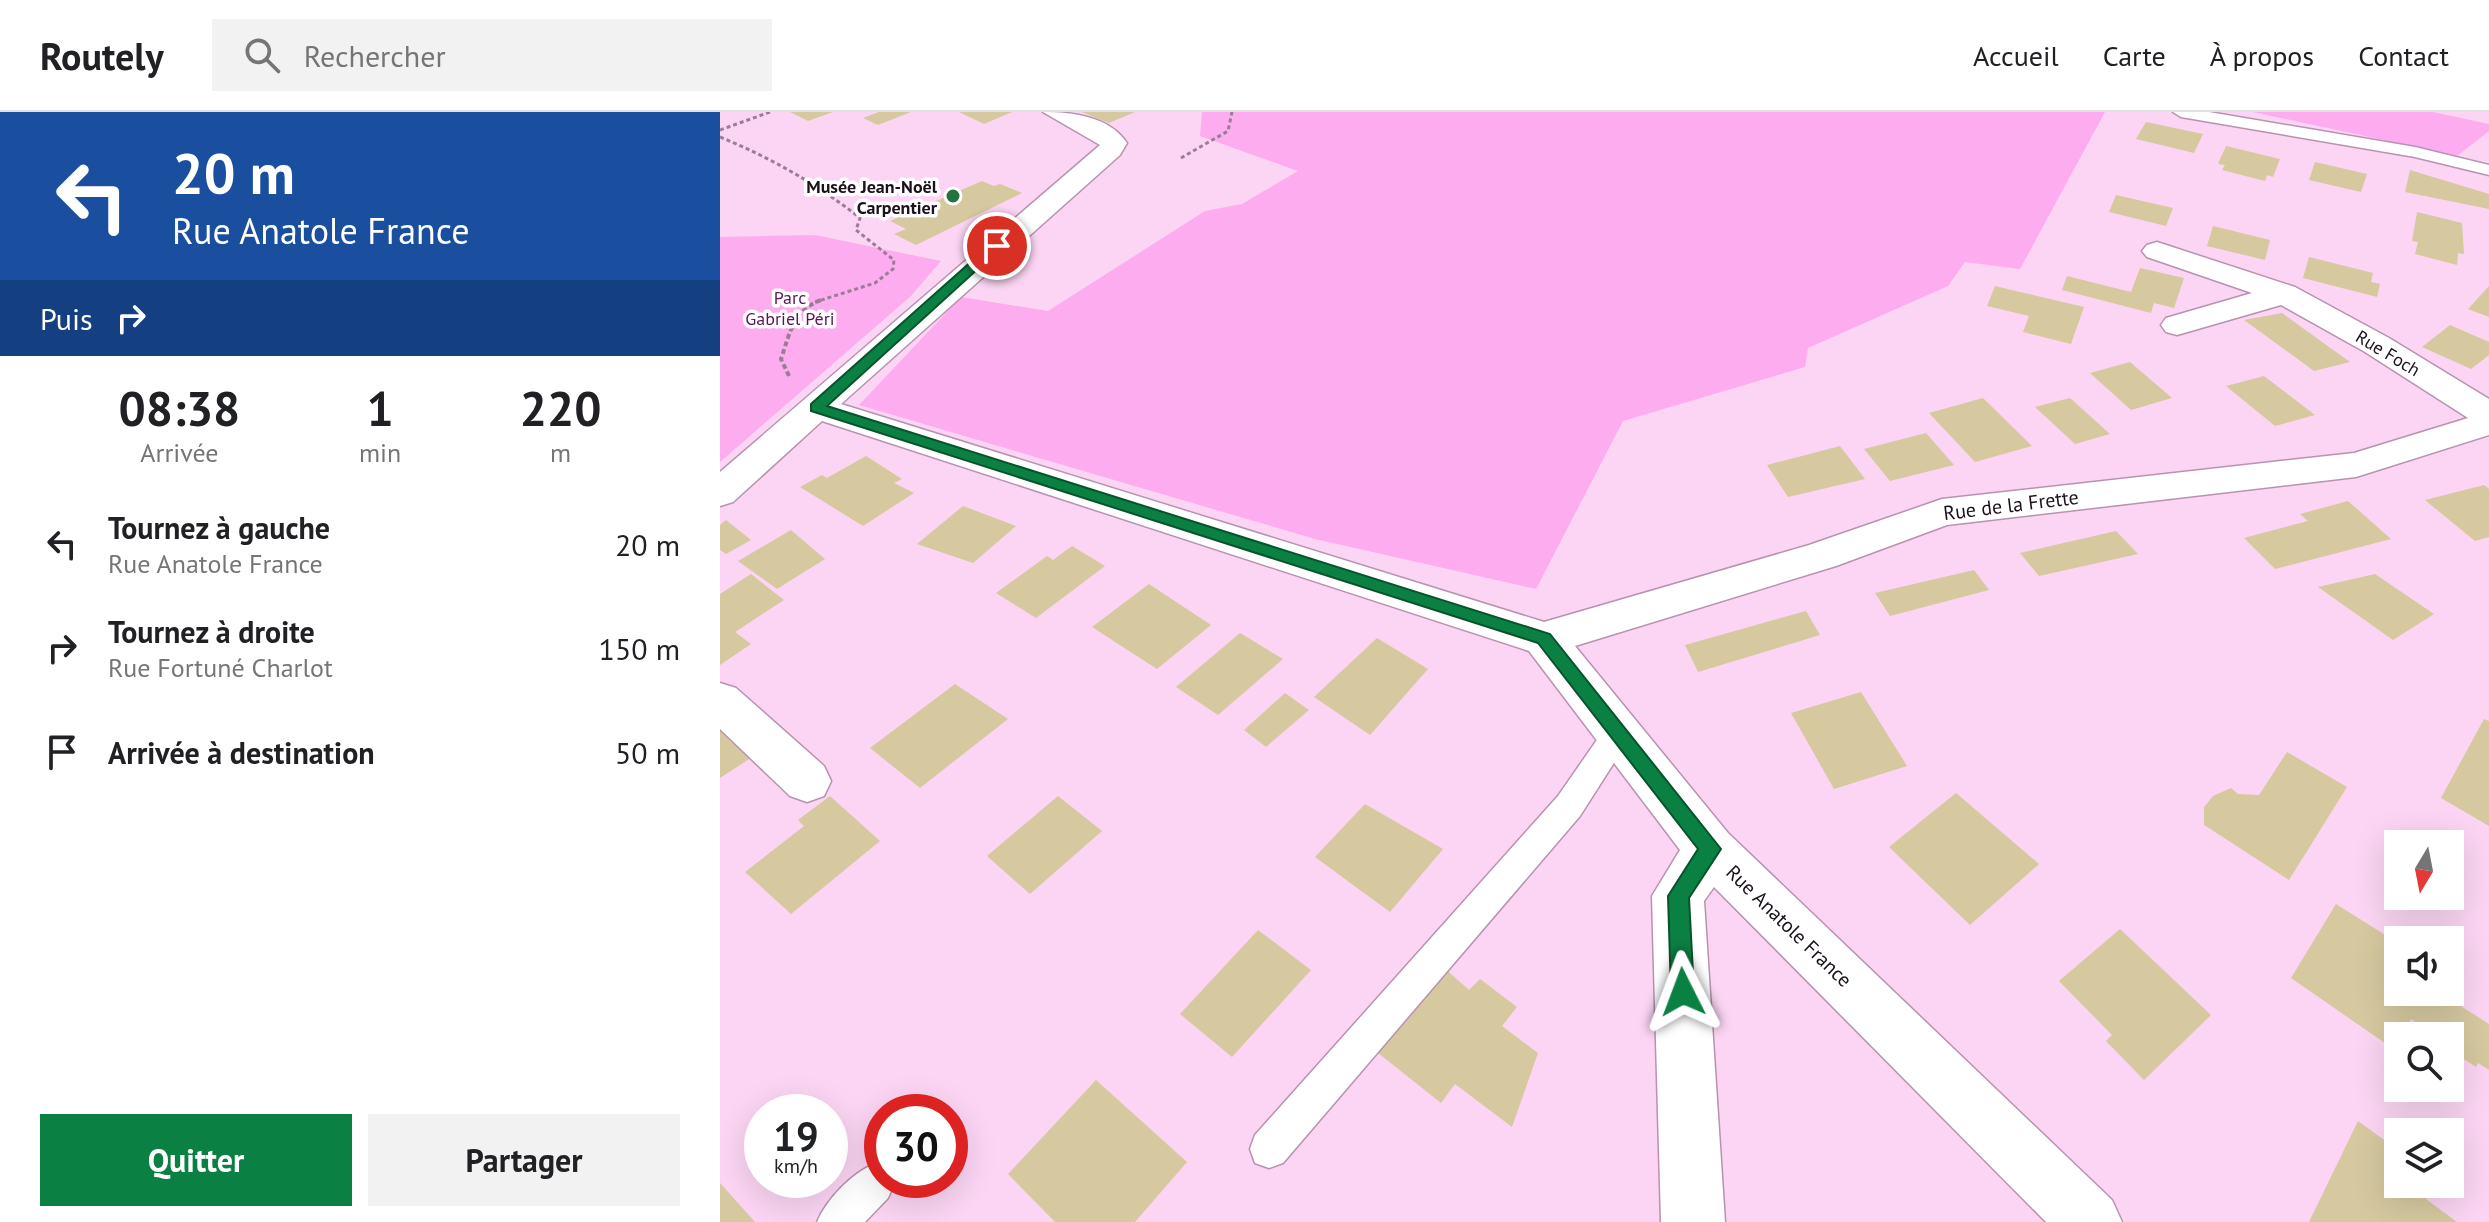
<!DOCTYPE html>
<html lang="fr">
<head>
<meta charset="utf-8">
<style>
  :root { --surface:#fff; --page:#f2f2f2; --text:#202124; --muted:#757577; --line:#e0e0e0; --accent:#0b8043 }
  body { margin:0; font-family:"PT Sans",sans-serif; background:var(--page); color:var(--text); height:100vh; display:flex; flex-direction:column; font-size:30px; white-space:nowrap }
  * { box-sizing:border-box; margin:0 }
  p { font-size:26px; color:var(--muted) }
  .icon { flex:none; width:44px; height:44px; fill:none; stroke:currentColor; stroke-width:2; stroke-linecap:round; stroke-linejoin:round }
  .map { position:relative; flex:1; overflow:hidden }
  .side { display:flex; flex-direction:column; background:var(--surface); width:720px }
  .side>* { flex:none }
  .guide { background:#1a4fa0; color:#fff; overflow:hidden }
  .needle { width:52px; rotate:190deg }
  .controls { position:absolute; left:1664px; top:718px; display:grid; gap:16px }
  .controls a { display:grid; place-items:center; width:80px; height:80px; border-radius:0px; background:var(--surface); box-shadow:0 8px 32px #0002; font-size:40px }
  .speed { position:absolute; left:24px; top:982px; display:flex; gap:16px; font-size:40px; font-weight:700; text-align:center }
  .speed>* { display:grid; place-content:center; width:104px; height:104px; border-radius:50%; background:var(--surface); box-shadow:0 8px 32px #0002; line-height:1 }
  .speed small { font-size:20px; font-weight:400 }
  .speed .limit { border:12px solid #d22; background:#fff; color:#111 }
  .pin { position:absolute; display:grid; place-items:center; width:68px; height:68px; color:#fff; margin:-34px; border:4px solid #fff; border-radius:50%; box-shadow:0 2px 8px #0007 }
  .me { position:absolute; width:88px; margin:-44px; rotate:357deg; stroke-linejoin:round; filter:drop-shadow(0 0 6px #0008) }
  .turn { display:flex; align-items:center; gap:28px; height:168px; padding:0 40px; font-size:36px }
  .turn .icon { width:104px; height:104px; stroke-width:2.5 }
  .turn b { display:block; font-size:56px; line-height:68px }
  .then { display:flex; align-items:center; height:76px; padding:0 40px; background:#0003; gap:16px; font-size:30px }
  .eta { display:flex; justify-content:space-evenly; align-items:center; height:136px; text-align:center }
  .eta b { font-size:48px; font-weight:600; line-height:56px }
  .action { display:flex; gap:16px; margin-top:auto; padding:16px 40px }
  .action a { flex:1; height:92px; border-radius:0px; background:var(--accent); color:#fff; font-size:32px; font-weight:600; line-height:92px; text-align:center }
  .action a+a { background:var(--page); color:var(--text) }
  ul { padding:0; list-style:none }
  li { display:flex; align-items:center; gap:24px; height:104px; padding:0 40px }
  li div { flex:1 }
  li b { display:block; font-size:30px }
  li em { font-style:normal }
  header { display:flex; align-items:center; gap:48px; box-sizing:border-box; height:112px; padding:0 40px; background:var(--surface); border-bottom:2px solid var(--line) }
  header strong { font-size:38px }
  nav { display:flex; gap:44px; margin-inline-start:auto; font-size:28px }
  .search { width:560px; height:72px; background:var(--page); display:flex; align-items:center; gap:20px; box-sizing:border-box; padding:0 28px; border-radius:0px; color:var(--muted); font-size:30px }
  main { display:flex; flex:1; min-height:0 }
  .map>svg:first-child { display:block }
  .green { fill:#feacf0 }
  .building { fill:#d6c99f }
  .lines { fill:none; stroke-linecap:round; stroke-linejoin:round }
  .lane-casing { stroke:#b793b0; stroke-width:3 }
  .street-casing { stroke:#b793b0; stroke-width:3 }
  .path-far1 { stroke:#997e93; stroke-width:3; stroke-dasharray:4 3; stroke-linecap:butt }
  .path { stroke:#997e93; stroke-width:4; stroke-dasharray:5 3; stroke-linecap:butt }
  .lane { fill:#fff; fill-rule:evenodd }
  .street { fill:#fff; fill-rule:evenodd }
  .route { fill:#0b8043; stroke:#07532c; stroke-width:2 }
  .poi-dot { fill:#227242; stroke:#fff; stroke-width:3 }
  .labels { text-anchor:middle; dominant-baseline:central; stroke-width:7; stroke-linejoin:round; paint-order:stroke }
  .far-poi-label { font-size:18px; font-weight:bold; fill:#1d111b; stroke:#fff; text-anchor:end }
  .far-park-label { font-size:18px; fill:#581750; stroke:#fff }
  .far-street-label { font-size:18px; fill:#1d111b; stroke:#fff }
  .street-label { font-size:20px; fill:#1d111b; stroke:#fff }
</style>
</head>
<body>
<header>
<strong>Routely</strong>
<div class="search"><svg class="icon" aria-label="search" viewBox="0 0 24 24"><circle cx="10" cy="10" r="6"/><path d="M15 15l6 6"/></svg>Rechercher</div>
<nav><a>Accueil</a><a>Carte</a><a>À propos</a><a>Contact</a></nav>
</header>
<main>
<section class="side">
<div class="guide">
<div class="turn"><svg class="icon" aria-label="left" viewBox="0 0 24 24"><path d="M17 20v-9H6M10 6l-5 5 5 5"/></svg><div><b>20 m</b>Rue Anatole France</div></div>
<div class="then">Puis<svg class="icon" aria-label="right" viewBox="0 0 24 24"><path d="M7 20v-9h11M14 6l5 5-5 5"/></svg></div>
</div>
<div class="eta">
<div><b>08:38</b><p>Arrivée</p></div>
<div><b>1</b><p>min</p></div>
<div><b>220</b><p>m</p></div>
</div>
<ul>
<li><svg class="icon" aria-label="left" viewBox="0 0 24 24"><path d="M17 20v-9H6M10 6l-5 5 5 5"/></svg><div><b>Tournez à gauche</b><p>Rue Anatole France</p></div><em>20 m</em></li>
<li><svg class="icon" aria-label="right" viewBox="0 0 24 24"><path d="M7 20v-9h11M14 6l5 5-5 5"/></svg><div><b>Tournez à droite</b><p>Rue Fortuné Charlot</p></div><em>150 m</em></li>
<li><svg class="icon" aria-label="arrive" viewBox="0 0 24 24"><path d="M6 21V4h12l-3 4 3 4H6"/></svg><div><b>Arrivée à destination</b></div><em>50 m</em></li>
</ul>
<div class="action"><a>Quitter</a><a>Partager</a></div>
</section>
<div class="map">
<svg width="1769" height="1110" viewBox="0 0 1769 1110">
  <rect width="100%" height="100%" fill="#fbd5f3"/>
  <g class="green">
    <polygon points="482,0 1385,0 1300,157 1245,150 1228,174 1088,236 1085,255 903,309 816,477 595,427 139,293 241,185 328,199 485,99 522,92 578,59 480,24"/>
    <polygon points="1533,0 1713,0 1769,12 1769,19 1737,44"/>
    <polygon points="95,123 221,149 191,184 0,350 0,125"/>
  </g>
  <g class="building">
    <polygon points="70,0 113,0 88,9"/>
    <polygon points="159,0 191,0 158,13 143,6"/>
    <polygon points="239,0 292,0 264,12"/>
    <polygon points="362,0 415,0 389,11"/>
    <polygon points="1426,10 1483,22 1474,41 1416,27"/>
    <polygon points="1506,34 1560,47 1553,65 1547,63 1545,69 1502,58 1505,53 1498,52"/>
    <polygon points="1595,50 1647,62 1641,80 1589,68"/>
    <polygon points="1690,58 1769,82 1769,97 1685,80"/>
    <polygon points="262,69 274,74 280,72 302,81 196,133 174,122 186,117 170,109"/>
    <polygon points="1396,83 1453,96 1446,114 1389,100"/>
    <polygon points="1697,100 1742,111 1744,142 1738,141 1737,153 1695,142 1698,130 1692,129"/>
    <polygon points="1493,114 1550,128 1545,148 1487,134"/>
    <polygon points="1589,145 1653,161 1651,170 1660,172 1657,185 1583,166"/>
    <polygon points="1420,156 1464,166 1454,196 1434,191 1431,201 1342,178 1347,164 1411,180"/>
    <polygon points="1275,174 1364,195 1351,232 1303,220 1309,204 1267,194"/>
    <polygon points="1769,174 1769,205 1748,197"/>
    <polygon points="1562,201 1630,250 1594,259 1524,208"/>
    <polygon points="1730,213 1769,230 1769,243 1751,257 1702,235"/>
    <polygon points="1410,250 1452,286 1411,298 1370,261"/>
    <polygon points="1544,264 1595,303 1555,314 1506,274"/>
    <polygon points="1263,286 1312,334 1255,350 1209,301"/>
    <polygon points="1350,286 1390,322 1355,332 1315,295"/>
    <polygon points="1206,321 1234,353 1170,369 1144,337"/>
    <polygon points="1120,334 1145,367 1068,385 1047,353"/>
    <polygon points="146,344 182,367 174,371 194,381 143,414 80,375 102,363 107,366"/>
    <polygon points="1764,373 1769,377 1769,425 1755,429 1705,388"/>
    <polygon points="1628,389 1671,427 1555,457 1524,426 1588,409 1580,402"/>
    <polygon points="243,394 296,414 253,451 197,432"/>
    <polygon points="6,408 31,428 6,442 0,438 0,413"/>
    <polygon points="71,418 105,447 57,477 18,449"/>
    <polygon points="1396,419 1418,442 1319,464 1300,441"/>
    <polygon points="352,434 385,454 316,506 276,481 327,444 333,448"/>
    <polygon points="1254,458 1269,478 1170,504 1155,481"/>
    <polygon points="31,462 64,488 15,520 31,532 0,553 0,482"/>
    <polygon points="1655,462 1714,502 1673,528 1598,475"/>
    <polygon points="429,472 491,513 437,557 372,515"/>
    <polygon points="1086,499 1100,523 978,560 965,533"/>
    <polygon points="520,521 563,547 498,603 456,575"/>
    <polygon points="657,526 708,557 650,623 594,585"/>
    <polygon points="235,572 288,607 200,676 150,636"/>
    <polygon points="1141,580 1187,654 1114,677 1071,601"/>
    <polygon points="565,581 589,598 546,635 524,618"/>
    <polygon points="0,606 37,642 0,666"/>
    <polygon points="1764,607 1769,609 1769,714 1721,686"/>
    <polygon points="1567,640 1627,675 1569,768 1484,713 1484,695 1493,684 1511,676 1518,682 1539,683"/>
    <polygon points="1236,681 1319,752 1250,813 1169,735"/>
    <polygon points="110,684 160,729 71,802 25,760 84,714 78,708"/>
    <polygon points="338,684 382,719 310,782 267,744"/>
    <polygon points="645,692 723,737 670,800 595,745"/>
    <polygon points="1616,792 1678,831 1678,880 1719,880 1769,912 1769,958 1758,951 1756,955 1730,938 1730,924 1717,924 1691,907 1682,924 1678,924 1675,938 1571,866"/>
    <polygon points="1400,817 1491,903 1424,968 1386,929 1392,923 1339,869"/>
    <polygon points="538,818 591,858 512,945 460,902"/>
    <polygon points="722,854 749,878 760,867 797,895 782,914 818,941 792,1015 735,972 721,991 653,937"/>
    <polygon points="376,968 467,1050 415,1110 335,1110 288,1062"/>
    <polygon points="1638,1009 1678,1038 1678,1072 1713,1072 1706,1087 1737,1110 1589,1110"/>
    <polygon points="0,1071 35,1110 0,1110"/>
  </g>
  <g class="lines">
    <g class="lane-casing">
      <g id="lane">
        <polygon points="1453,0 1489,0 1695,35 1769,53 1769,63 1695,45 1461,5"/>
        <polygon points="898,609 908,612 913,621 860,704 563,1051 549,1056 535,1051 530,1037 535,1023 838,684 888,612"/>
        <path d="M154 1052 162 1056V1068H172L174 1072 168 1086 145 1110H97C107 1087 131 1062 154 1052Z"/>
      </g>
    </g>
    <g class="street-casing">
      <g id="street">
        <path d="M323 0C352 0 389 4 407 31L400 43 121 292 824 510 1089 433 1222 387 1634 341 1748 306 1645 240 1561 193 1457 223 1446 220 1441 213 1446 206 1532 181 1427 145 1422 139 1427 133 1437 130 1575 175 1669 226 1769 287V323L1636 365 1227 413 1116 454 855 534 1008 721 1392 1088 1402 1110H1326L994 775 984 789 1005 1110H941L932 784 960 738 809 539 102 309 13 390 0 394V360L380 33Z"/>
        <polygon points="0,571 16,576 104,654 111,669 104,684 87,690 70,684 0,617"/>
      </g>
    </g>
    <g class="path-far1">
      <polyline points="0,18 50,0"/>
      <path d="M0 25C51 46 97 72 140 106L136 118 174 148 173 157 155 171 95 190"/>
      <polyline points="461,46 508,19 512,0"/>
    </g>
    <path class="path" d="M69 264 61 247C70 221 73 198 101 188"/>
    <use href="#lane" class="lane"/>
    <use href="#street" class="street"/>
  </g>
  <polygon class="route" points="272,131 283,134 107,294 830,522 1001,737 969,786 974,880 971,888 963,892 955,888 951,880 948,784 978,737 818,531 91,299 91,292"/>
  <circle class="poi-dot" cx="233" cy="84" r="8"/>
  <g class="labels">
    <g class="far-poi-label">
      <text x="217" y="74">Musée Jean-Noël<tspan x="217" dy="21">Carpentier</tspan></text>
    </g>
    <g class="far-park-label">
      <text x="70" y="185">Parc<tspan x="70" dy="21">Gabriel Péri</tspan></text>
    </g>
    <g class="far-street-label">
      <text transform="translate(1668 241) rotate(31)">Rue Foch</text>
    </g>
    <g class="street-label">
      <text transform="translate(1291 393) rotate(-7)">Rue de la Frette</text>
      <text transform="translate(1069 814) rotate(44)">Rue Anatole France</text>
    </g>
  </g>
</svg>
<div class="controls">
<a><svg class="needle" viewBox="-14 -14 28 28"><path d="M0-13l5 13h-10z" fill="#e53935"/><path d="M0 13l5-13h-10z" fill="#757577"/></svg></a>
<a><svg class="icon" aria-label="sound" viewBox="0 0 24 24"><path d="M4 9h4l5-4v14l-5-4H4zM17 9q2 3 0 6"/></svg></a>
<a><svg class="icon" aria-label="search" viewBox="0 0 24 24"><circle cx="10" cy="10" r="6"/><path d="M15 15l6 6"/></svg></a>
<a><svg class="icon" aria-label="layers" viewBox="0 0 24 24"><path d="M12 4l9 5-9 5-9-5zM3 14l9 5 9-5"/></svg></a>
</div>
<div class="speed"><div>19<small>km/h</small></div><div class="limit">30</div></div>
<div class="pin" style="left:277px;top:134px;background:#d93025"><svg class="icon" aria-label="arrive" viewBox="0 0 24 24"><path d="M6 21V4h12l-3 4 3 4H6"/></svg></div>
<svg class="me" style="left:963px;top:880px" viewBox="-20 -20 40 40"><path d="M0-17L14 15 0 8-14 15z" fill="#0b8043" stroke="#fff" stroke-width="4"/></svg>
</div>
</main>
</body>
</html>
